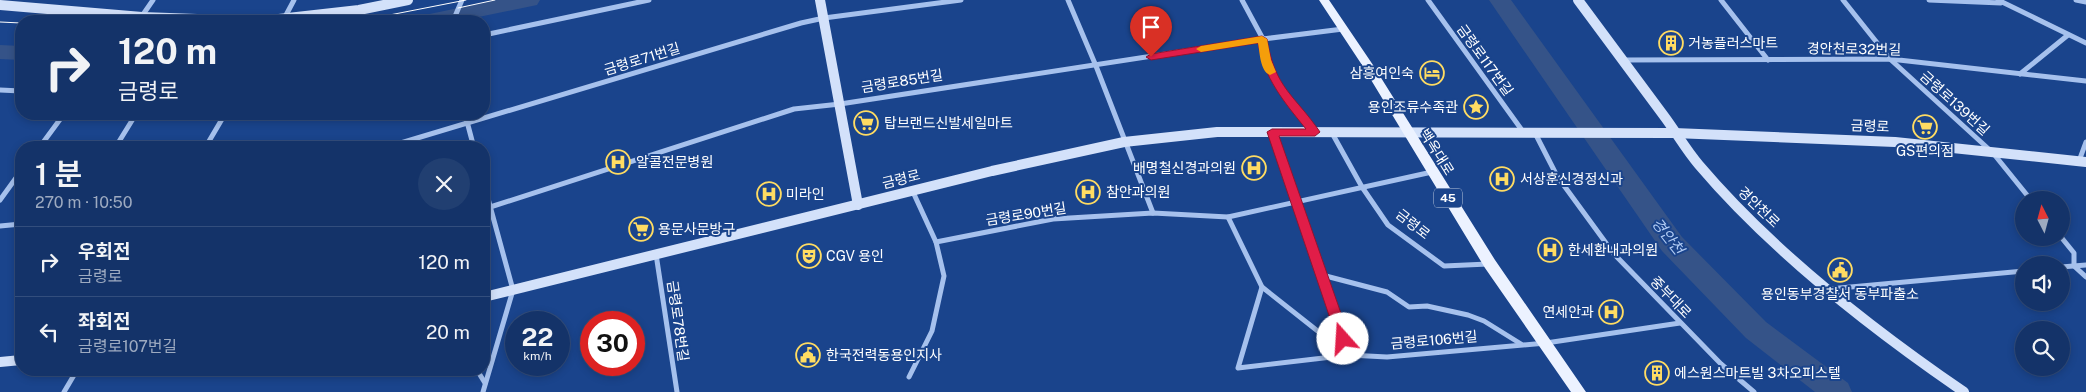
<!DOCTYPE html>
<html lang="ko">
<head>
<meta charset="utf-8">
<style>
  :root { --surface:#143369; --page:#213f71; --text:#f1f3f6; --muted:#9daac0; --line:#334e7d }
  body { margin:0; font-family:"Public Sans","Noto Sans KR",sans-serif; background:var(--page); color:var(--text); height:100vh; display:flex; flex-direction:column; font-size:19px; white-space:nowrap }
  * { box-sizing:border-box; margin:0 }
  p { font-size:16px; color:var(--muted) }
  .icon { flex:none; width:28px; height:28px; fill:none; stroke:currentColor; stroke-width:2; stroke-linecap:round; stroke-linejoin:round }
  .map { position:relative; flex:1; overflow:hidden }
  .side { position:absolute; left:15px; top:141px; width:475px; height:235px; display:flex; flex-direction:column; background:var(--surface); border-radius:20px; box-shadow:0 2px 8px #0003,0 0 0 1px var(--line) }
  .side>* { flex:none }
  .top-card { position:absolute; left:15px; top:15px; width:475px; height:105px; border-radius:20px; box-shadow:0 2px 8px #0003,0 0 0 1px var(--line); background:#143369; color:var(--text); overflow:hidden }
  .needle { width:32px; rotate:354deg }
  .fabs { position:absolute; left:2015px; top:191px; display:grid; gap:10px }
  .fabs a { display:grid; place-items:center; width:55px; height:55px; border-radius:50%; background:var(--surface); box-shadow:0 2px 8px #0003,0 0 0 1px var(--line); font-size:25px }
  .speed { position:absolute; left:505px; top:311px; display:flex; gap:10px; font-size:25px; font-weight:700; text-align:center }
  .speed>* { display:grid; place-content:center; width:65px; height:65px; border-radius:50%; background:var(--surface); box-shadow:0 2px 8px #0003,0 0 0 1px var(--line); line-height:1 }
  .speed small { font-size:12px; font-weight:400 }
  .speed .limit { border:8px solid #d22; background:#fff; color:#111 }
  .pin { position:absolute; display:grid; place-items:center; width:42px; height:42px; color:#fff; margin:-51px -21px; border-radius:50% 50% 50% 0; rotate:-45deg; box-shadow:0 0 5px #0007 }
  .pin .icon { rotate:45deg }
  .me { position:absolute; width:55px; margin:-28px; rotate:341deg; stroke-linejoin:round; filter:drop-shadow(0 0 4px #0008) }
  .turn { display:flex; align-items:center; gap:18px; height:105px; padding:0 20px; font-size:22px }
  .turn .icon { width:65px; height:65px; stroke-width:2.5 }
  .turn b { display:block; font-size:35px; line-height:42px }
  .round { display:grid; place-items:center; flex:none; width:52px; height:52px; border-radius:26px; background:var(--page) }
  .overview { display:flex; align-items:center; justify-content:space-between; height:85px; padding:0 20px }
  h1 { font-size:30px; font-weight:600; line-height:38px }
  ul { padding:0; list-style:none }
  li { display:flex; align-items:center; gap:15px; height:70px; padding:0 20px; border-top:1px solid var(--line) }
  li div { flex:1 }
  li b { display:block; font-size:19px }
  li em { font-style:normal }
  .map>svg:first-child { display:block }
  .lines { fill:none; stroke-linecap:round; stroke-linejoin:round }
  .river { fill:#355388; fill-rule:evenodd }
  .minor { stroke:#a6c1ed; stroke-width:5 }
  .secondary { stroke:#d3e1fa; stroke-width:10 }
  .primary { fill:#ecf2ff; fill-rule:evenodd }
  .tram { stroke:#fff; stroke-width:1 }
  .route { fill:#e11d48; stroke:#92132f }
  .slow { fill:#f59e0b }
  .labels { text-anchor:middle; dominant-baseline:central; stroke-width:4; stroke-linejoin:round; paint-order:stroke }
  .shield { fill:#1a448c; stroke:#bac7dc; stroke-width:1 }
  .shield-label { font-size:12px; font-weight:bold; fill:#fff }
  .poi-label { font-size:14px; fill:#fff; stroke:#1a448c; text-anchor:start }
  .street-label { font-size:14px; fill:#fff; stroke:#1a448c }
  .water-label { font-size:15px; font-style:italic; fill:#b2ccf4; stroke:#1a448c }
</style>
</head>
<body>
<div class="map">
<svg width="2086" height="392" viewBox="0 0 2086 392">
  <rect width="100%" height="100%" fill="#1a448c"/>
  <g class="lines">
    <g class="river">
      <polygon points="497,0 540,0 537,5 459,21 417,21 420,16"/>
      <polygon points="1489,0 1511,0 1682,237 1766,322 1848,383 1852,392 1815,392 1746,338 1662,251"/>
      <polygon points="0,45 21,46 21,60 0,59"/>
    </g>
    <g class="minor">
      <polyline points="1068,0 1096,66 1153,213"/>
      <polyline points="1242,0 1263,39 1266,60 1271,74 1282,93 1314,131"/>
      <polyline points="1428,0 1524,133"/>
      <polyline points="1721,0 1768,60"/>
      <polyline points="1843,0 1890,59 1993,153 2031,200"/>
      <polyline points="1929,0 2001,3"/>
      <polyline points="1998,0 2086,43"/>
      <polyline points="2076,0 2086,2"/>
      <polyline points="142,16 153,0"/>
      <polyline points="285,17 294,0"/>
      <polyline points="453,21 462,0"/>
      <polyline points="484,35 649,0"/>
      <polyline points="1623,60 1890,59 2086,81"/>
      <polyline points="2020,74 2068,35"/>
      <polyline points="0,90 21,91"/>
      <polyline points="465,114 474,148"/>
      <polyline points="1272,133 1349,355"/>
      <polyline points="1332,133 1362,187 1388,225 1444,266 1488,264"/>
      <polyline points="1535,133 1557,176 1614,254 1721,364 1754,392"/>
      <polyline points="39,148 64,114"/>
      <polyline points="115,148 136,114"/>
      <polyline points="205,148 225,114"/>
      <polyline points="384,148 801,23 824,18 961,0"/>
      <polyline points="2079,161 2086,142"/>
      <polyline points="0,200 21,171"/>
      <polyline points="484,209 794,109 840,104 1263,39 1343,29"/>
      <polyline points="1228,217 1262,287 1238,368 1349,355 1387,357 1546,343 1680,323"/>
      <polyline points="0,226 21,224"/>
      <polyline points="2061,237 2074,253 2074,266 2086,277"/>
      <polyline points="936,242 1053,219 1153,213 1228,217 1432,172"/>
      <polyline points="656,254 677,392"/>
      <polyline points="2061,267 2086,265"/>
      <polyline points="1322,275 1387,292 1409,307 1427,306 1468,315 1484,321 1521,344"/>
      <polyline points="1262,287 1348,355"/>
      <polyline points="1829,289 2024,271"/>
      <polyline points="477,370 485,383"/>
      <polyline points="909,377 932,331 944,276 936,242 913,192"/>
      <polyline points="64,392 77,370"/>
      <polyline points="483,392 513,290 484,184"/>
    </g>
    <g class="secondary">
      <polyline points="820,0 858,205"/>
      <path d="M1578 0C1607 39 1635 77 1664 116 1676 132 1686 150 1699 165 1772 251 1872 329 1964 392"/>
      <polyline points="0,5 142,17 252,21"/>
      <polyline points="261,21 359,10 408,0"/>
      <polyline points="484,297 992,171 1124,142 1217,132 1674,133 1895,142 2086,162"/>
      <polyline points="0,362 21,360"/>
    </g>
    <polygon class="primary" points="1319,0 1329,0 1373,65 1495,260 1586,392 1571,392 1485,268 1362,65"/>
    <g class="tram">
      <polyline points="458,8 495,0"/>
      <polyline points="359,21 466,0"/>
      <polyline points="0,22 21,23"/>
    </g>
  </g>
  <path class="route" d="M1262 36 1267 39C1275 89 1295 95 1320 132L1315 136H1279L1350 339 1348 343 1343 344 1339 343 1337 339 1267 132 1272 129H1306C1284 102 1264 78 1258 43L1151 60 1146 57 1151 54Z"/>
  <path class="slow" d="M1262 36 1267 39 1271 60 1276 72 1270 75C1260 71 1260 53 1258 43L1201 52 1196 49 1201 46Z"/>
  <defs>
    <g id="building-ring" transform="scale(1.25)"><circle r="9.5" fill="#1a448c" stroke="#ffdc62" stroke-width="1.5"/><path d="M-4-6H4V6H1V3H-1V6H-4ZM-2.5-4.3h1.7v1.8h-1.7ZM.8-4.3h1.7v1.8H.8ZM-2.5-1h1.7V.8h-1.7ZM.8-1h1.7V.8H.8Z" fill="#ffdc62"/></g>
    <g id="hotel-ring" transform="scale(1.25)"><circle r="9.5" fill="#1a448c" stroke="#ffdc62" stroke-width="1.5"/><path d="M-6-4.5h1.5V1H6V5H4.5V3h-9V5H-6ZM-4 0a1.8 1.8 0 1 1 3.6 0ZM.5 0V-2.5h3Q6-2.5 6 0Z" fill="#ffdc62"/></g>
    <g id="sight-ring" transform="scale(1.25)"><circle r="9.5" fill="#1a448c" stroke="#ffdc62" stroke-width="1.5"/><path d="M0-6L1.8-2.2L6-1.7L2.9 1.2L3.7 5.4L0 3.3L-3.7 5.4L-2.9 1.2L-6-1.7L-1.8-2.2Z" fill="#ffdc62"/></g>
    <g id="supermarket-ring" transform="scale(1.25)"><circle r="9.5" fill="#1a448c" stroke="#ffdc62" stroke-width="1.5"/><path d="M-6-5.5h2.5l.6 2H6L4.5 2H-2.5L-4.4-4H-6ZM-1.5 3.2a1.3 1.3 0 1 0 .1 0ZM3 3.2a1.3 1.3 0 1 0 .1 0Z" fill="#ffdc62"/></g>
    <g id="hospital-ring" transform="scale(1.25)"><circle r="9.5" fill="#1a448c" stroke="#ffdc62" stroke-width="1.5"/><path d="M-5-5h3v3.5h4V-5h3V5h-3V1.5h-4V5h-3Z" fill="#ffdc62"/></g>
    <g id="theatre-ring" transform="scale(1.25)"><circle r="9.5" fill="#1a448c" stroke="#ffdc62" stroke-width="1.5"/><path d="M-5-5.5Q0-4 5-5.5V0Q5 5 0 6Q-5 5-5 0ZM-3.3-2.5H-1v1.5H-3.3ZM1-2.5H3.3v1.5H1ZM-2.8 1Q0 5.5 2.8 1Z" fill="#ffdc62"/></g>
    <g id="civic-ring" transform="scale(1.25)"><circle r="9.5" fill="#1a448c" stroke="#ffdc62" stroke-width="1.5"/><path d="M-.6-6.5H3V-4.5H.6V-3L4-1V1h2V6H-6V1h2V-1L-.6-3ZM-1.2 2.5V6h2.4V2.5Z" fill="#ffdc62"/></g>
  </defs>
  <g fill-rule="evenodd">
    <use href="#building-ring" x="1671" y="43"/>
    <use href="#hotel-ring" x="1432" y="73"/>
    <use href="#sight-ring" x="1476" y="107"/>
    <use href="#supermarket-ring" x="866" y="123"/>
    <use href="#supermarket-ring" x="1925" y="127"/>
    <use href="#hospital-ring" x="618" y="162"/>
    <use href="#hospital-ring" x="1254" y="168"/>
    <use href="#hospital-ring" x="1502" y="179"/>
    <use href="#hospital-ring" x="1088" y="192"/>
    <use href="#hospital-ring" x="769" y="194"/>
    <use href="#supermarket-ring" x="641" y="229"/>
    <use href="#hospital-ring" x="1550" y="250"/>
    <use href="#theatre-ring" x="809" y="256"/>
    <use href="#civic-ring" x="1840" y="270"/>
    <use href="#hospital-ring" x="1611" y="312"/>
    <use href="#civic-ring" x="808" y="355"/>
    <use href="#building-ring" x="1657" y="373"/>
  </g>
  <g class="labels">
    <rect class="shield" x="1434" y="188.5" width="28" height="19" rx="4"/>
    <g class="shield-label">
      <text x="1448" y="198">45</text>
    </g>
    <g class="poi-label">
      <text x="1688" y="43">거농플러스마트</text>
      <text x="1414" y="73" text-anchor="end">삼흥여인숙</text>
      <text x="1458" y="107" text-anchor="end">용인조류수족관</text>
      <text x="884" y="123">탑브랜드신발세일마트</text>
      <text x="1925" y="151" text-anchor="middle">GS편의점</text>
      <text x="636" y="162">알콜전문병원</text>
      <text x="1236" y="168" text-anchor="end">배명철신경과의원</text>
      <text x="1520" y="179">서상훈신경정신과</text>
      <text x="1106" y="192">참안과의원</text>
      <text x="786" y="194">미라인</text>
      <text x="658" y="229">용문사문방구</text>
      <text x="1568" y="250">한세환내과의원</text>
      <text x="826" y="256">CGV 용인</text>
      <text x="1840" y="294" text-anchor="middle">용인동부경찰서 동부파출소</text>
      <text x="1594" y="312" text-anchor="end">연세안과</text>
      <text x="826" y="355">한국전력동용인지사</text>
      <text x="1674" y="373">에스원스마트빌 3차오피스텔</text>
    </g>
    <g class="street-label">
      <text transform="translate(1854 49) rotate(1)">경안천로32번길</text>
      <text transform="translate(642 59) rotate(-17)">금령로71번길</text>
      <text transform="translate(1485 60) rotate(54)">금령로117번길</text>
      <text transform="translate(902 81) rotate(-9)">금령로85번길</text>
      <text transform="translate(1955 103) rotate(42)">금령로139번길</text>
      <text transform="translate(1870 126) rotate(2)">금령로</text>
      <text transform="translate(1437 152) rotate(58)">백옥대로</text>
      <text transform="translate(901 179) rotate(-14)">금령로</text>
      <text transform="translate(1759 207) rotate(44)">경안천로</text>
      <text transform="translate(1026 214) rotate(-9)">금령로90번길</text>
      <text transform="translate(1413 224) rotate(38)">금령로</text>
      <text transform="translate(1671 297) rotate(46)">중부대로</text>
      <text transform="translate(678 321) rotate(82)">금령로78번길</text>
      <text transform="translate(1434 340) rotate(-5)">금령로106번길</text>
    </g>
    <g class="water-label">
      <text transform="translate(1668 236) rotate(52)">경안천</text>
    </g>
  </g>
</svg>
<div class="fabs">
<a><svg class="needle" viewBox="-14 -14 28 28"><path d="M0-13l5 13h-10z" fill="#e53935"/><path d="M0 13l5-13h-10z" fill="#9daac0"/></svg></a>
<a><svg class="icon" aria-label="sound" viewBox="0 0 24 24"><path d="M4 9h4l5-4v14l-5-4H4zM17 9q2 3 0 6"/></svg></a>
<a><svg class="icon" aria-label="search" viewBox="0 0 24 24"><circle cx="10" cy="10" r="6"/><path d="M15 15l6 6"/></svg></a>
</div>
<div class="speed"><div>22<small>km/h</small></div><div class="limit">30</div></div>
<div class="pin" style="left:1151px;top:57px;background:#d93025"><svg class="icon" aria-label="arrive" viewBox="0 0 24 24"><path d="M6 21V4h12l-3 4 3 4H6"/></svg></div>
<svg class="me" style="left:1343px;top:339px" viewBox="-20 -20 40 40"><circle r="19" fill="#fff"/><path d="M0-13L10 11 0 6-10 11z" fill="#e11d48"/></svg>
<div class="top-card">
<div class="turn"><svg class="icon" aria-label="right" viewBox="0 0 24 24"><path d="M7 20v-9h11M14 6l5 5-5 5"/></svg><div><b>120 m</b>금령로</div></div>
</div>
<section class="side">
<div class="overview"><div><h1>1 분</h1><p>270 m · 10:50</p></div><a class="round"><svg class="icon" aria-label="close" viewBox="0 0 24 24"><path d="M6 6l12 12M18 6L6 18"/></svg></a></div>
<ul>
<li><svg class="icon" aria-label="right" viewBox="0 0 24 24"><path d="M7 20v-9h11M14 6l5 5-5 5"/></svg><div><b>우회전</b><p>금령로</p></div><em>120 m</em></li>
<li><svg class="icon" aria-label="left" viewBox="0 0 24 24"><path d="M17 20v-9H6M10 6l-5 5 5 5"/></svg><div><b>좌회전</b><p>금령로107번길</p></div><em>20 m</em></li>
</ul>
</section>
</div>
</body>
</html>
